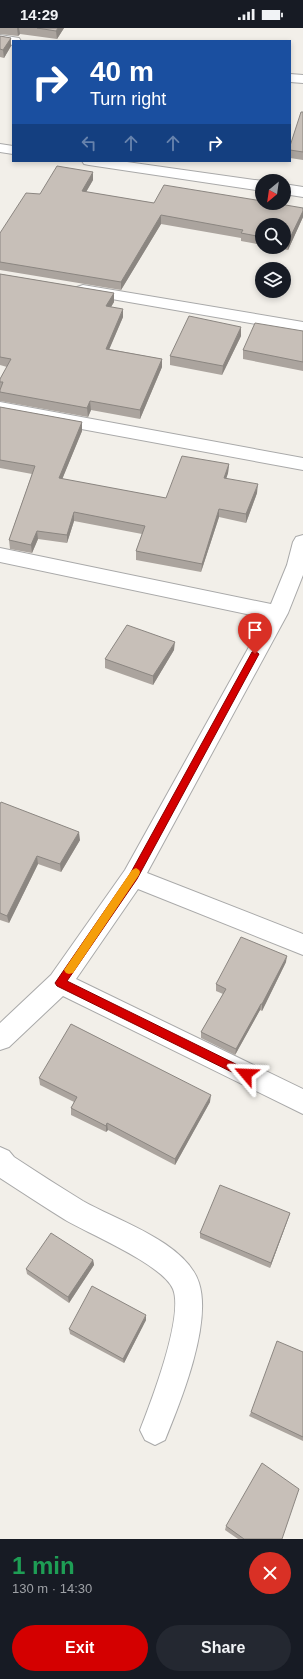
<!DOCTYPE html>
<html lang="en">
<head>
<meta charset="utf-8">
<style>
  :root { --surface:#171b24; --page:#242831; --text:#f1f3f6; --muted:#9ea1a6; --accent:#d40000 }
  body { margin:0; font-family:Helvetica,sans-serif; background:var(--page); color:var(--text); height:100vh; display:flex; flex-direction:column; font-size:15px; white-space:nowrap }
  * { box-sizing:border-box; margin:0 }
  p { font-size:13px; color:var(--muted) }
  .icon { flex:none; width:22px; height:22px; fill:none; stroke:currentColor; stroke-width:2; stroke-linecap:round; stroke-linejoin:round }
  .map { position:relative; height:1511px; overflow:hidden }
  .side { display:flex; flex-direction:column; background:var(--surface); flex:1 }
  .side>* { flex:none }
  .top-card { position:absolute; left:12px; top:12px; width:279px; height:122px; border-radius:0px; box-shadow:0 2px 6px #0003; background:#1a4fa0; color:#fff; overflow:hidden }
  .needle { width:26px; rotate:209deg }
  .fabs { position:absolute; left:255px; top:146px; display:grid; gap:8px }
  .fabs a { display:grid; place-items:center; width:36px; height:36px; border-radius:50%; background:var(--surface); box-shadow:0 2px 6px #0003; font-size:20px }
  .pin { position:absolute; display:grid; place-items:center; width:34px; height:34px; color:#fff; margin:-41px -17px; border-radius:50% 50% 50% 0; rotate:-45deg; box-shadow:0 0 4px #0007 }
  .pin .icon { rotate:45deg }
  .me { position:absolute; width:44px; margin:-22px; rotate:296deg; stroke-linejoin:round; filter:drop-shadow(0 0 3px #0008) }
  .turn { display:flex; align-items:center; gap:14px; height:84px; padding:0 12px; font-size:18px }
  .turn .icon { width:52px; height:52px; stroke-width:2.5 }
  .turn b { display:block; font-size:28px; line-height:34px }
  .lanes { display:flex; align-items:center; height:38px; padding:0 12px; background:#0003; justify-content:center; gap:20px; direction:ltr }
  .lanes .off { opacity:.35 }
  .round { display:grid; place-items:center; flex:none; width:42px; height:42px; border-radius:21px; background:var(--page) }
  .overview { display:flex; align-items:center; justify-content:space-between; height:68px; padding:0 12px }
  h1 { font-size:24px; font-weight:600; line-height:30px; color:#1e9e55 }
  .action { display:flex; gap:8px; margin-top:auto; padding:8px 12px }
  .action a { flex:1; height:46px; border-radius:24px; background:var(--accent); color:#fff; font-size:16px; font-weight:600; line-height:46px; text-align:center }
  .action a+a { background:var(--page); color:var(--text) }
  .status { display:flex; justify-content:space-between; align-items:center; height:28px; padding:0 20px; background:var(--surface); direction:ltr }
  .status svg { height:11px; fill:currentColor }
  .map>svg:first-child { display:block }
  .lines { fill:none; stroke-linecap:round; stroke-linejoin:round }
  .minor-casing { stroke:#a9a9a9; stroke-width:2 }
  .minor { fill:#fff; fill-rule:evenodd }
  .wall { fill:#aba49e }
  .shaded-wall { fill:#8b8681 }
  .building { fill:#c7bfb8; stroke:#8b8681 }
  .route { fill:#d40000; stroke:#8a0000 }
  .slow { fill:#f59e0b }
</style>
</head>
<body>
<div class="status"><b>14:29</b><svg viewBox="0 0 49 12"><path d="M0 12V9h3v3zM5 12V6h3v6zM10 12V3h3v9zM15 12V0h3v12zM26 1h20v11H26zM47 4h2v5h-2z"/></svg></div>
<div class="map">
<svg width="303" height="1511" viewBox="0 0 303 1511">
  <rect width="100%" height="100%" fill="#f2efe9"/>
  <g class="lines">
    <g class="minor-casing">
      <g id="minor">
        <polygon points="0,7 19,10 21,13 13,13 13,17 0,15"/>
        <polygon points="290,46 303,47 303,55 290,54"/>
        <polygon points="0,116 13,118 13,126 0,124"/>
        <polygon points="82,133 120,133 262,153 262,163 89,137 84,136"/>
        <polygon points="284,156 303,159 303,169 284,166"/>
        <polygon points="83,257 303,294 303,304 77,265 75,262 77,259"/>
        <polygon points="0,374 303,430 303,442 0,386"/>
        <polygon points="303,507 303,547 288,585 147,845 303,906 303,927 138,861 76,951 303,1061 303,1086 63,968 9,1019 0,1022 0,995 51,947 125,842 265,590 0,534 0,520 271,576 287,537 293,514 296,509"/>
        <path d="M0 1119 9 1123 14 1129C37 1144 60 1159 83 1173 118 1193 186 1214 199 1255 212 1296 181 1373 165 1412L155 1417 145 1412 140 1402C151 1374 184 1288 173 1261 163 1237 90 1206 67 1193 44 1179 22 1164 0 1150Z"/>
      </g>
    </g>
    <use href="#minor" class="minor"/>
  </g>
  <g class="wall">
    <polygon points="0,0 64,0 57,11 20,6 18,8 0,6"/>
    <polygon points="0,8 11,10 11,18 4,30 0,29"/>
    <polygon points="303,84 303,132 290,130 290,118"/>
    <polygon points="93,152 86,164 154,175 303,183 303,189 288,222 271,219 284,219 284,197 262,197 262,217 241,213 241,210 161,196 121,262 0,242 0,205 40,166"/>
    <polygon points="0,246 114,265 114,274 111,279 123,289 109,321 162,331 162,339 140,391 91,382 88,389 0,373 0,351 7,339 0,337"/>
    <polygon points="303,303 303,343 243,331 243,322"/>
    <polygon points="241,308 222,347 170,337 170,328"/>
    <polygon points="0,379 82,394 82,403 62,451 166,470 229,436 228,445 226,450 257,465 246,495 219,489 201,544 136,532 136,523 142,506 74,493 67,515 38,511 32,525 10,521 9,512 32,446 0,440"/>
    <polygon points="174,622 153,657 105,640 105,631"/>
    <polygon points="0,776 80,812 61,844 38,836 9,895 0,892"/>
    <polygon points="286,934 262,983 260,982 235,1027 201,1010 201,1004 223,966 216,963 216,956"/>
    <polygon points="39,1050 210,1074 175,1137 108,1102 106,1104 71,1087 71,1080 74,1074 40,1057"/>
    <polygon points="290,1185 288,1191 270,1240 200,1210 200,1205"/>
    <polygon points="93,1232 94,1237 69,1275 27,1246 26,1241"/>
    <polygon points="146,1292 124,1335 70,1306 69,1301"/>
    <polygon points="303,1324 303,1413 249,1388 251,1384"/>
    <polygon points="226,1498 282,1511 238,1511 225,1502"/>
  </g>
  <g class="shaded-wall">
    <polygon points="17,0 19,0 20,6 18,8"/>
    <polygon points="58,0 64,0 57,11 56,3"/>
    <polygon points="11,10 11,18 4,30 3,22"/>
    <polygon points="93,144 93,152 82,171 82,163"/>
    <polygon points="303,183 303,189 288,222 288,214"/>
    <polygon points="161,187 161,196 121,262 121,254"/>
    <polygon points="114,265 114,274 106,287 106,278"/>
    <polygon points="123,281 123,289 106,329 106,321"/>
    <polygon points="241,299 241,308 222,347 223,338"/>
    <polygon points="162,331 162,339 140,391 140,382"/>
    <polygon points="90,373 91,382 88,389 87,380"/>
    <polygon points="82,394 82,403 59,459 59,450"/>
    <polygon points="229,436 228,445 224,458 224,450"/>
    <polygon points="258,456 257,465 246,495 246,486"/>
    <polygon points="219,481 219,489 201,544 202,536"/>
    <polygon points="74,484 74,493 67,515 67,507"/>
    <polygon points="37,503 38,511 32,525 31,517"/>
    <polygon points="175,614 174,622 153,657 153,648"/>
    <polygon points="79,804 80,812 61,844 60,836"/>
    <polygon points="37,828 38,836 9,895 7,888"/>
    <polygon points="287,928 286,934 262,983 262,976"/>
    <polygon points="261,976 260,982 235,1027 236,1021"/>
    <polygon points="211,1067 210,1074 175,1137 175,1131"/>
    <polygon points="107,1095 108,1102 106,1104 106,1098"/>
    <polygon points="290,1185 288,1191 270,1240 271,1235"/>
    <polygon points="93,1232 94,1237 69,1275 68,1269"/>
    <polygon points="146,1287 146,1292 124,1335 123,1331"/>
  </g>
  <g class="building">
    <polygon points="37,0 58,0 56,3"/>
    <polygon points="0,8 11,10 3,22 0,21"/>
    <polygon points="301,84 303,84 303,124 290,122 290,118"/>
    <polygon points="57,138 93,144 82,163 154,175 164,157 262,173 262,175 274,175 303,180 303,183 288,214 284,213 284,197 262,197 262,209 241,205 243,202 161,187 121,254 0,234 0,205 26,165 40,166"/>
    <polygon points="0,246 114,265 106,278 123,281 106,321 162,331 140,382 90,373 87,380 0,364 0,362 3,354 0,354 0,351 11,331 0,329"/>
    <polygon points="189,288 241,299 223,338 170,328"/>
    <polygon points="255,295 303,303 303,334 243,322"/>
    <polygon points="0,379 82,394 59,450 166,470 182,428 229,436 224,450 258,456 246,486 219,481 202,536 136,523 145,498 74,484 67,507 37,503 31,517 9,512 35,438 0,432"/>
    <polygon points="127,597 175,614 153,648 105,631"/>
    <polygon points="1,774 79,804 60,836 37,828 7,888 0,885 0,776"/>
    <polygon points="241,909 287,928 262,976 261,976 236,1021 201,1004 226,961 216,956"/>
    <polygon points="71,996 211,1067 175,1131 107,1095 106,1098 71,1080 77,1069 39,1050"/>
    <polygon points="220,1157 290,1185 271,1235 200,1205"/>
    <polygon points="51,1205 93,1232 68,1269 26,1241"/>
    <polygon points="92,1258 146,1287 123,1331 69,1301"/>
    <polygon points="277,1313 303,1324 303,1409 251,1384"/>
    <polygon points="262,1435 299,1461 282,1511 244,1511 226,1498"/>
  </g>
  <polygon class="route" points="255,623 259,626 137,851 67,953 250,1043 251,1046 250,1050 246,1051 57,958 55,955 130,846 252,624"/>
  <polygon class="slow" points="136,840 139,842 140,844 139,847 73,945 69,946 66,945 64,942 66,939 132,842"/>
</svg>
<div class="fabs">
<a><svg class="needle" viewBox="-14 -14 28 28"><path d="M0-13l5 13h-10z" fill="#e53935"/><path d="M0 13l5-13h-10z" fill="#9ea1a6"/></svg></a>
<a><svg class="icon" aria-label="search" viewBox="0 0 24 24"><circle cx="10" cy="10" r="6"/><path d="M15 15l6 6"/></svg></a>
<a><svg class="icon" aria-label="layers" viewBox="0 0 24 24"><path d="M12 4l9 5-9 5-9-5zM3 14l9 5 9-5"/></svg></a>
</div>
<div class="pin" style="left:255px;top:626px;background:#d93025"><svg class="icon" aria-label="arrive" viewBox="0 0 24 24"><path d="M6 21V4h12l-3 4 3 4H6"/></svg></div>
<svg class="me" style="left:246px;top:1046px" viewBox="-20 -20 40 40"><path d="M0-17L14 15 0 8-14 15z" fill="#d40000" stroke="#fff" stroke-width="4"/></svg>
<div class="top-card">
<div class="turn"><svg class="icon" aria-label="right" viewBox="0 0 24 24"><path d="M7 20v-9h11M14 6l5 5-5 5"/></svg><div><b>40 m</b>Turn right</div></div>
<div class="lanes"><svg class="icon off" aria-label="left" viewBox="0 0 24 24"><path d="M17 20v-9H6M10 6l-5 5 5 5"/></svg><svg class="icon off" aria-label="ahead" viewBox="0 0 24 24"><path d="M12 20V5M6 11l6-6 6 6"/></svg><svg class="icon off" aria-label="ahead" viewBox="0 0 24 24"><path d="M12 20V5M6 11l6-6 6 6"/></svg><svg class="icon" aria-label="right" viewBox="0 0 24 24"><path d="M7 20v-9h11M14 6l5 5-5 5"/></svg></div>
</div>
</div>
<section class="side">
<div class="overview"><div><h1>1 min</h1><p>130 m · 14:30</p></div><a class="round" style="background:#d93025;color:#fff"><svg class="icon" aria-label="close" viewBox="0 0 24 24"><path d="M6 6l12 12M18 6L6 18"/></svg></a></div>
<div class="action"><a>Exit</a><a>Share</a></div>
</section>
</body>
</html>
